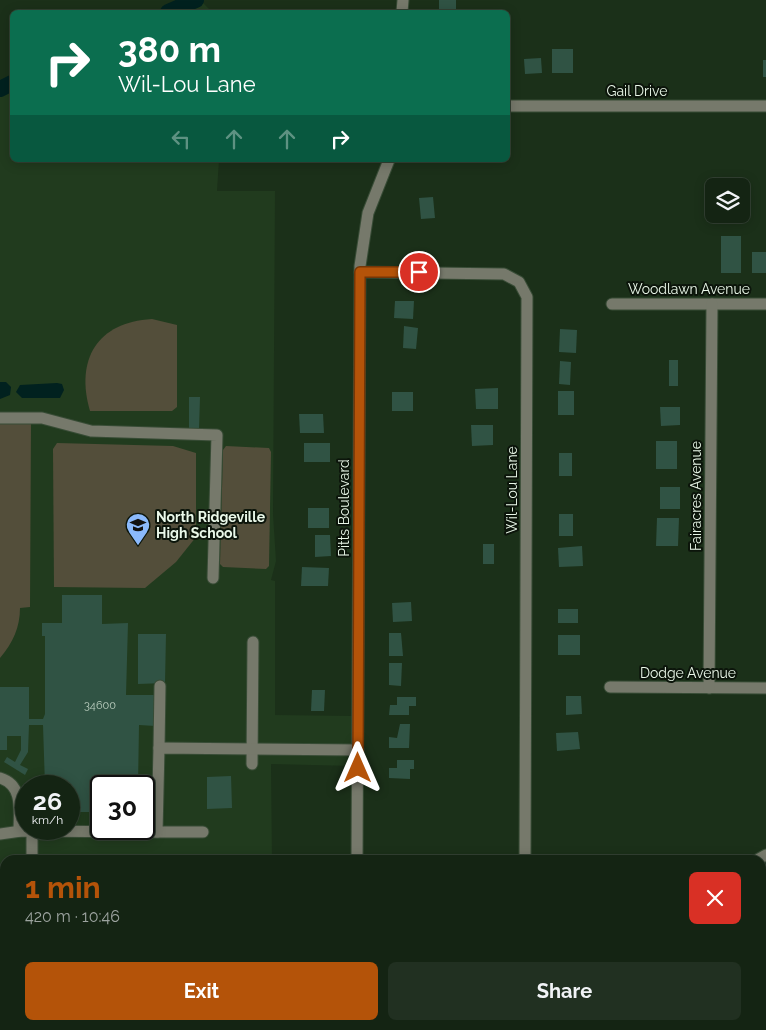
<!DOCTYPE html>
<html lang="en">
<head>
<meta charset="utf-8">
<style>
  :root { --surface:#142413; --page:#213021; --text:#f1f3f6; --muted:#9da4a0; --line:#334133; --accent:#b45309 }
  body { margin:0; font-family:Raleway,sans-serif; background:var(--page); color:var(--text); height:100vh; display:flex; flex-direction:column; font-size:19px; white-space:nowrap }
  * { box-sizing:border-box; margin:0 }
  p { font-size:16px; color:var(--muted) }
  .icon { flex:none; width:28px; height:28px; fill:none; stroke:currentColor; stroke-width:2; stroke-linecap:round; stroke-linejoin:round }
  .map { position:relative; flex:1; overflow:hidden }
  .sheet { position:absolute; left:0px; top:855px; width:766px; height:175px; display:flex; flex-direction:column; background:var(--surface); border-radius:15px 15px 0 0; box-shadow:0 2px 12px #0003,0 0 0 1px var(--line) }
  .sheet>* { flex:none }
  .banner { position:absolute; left:10px; top:10px; width:500px; height:152px; border-radius:8px; box-shadow:0 2px 12px #0003,0 0 0 1px var(--line); background:#0b6e4f; color:#fff; overflow:hidden }
  .controls { position:absolute; left:705px; top:178px; display:grid; gap:10px }
  .controls a { display:grid; place-items:center; width:45px; height:45px; border-radius:8px; background:var(--surface); box-shadow:0 2px 12px #0003,0 0 0 1px var(--line); font-size:25px }
  .speed { position:absolute; left:15px; top:775px; display:flex; gap:10px; font-size:25px; font-weight:700; text-align:center }
  .speed>* { display:grid; place-content:center; width:65px; height:65px; border-radius:50%; background:var(--surface); box-shadow:0 2px 12px #0003,0 0 0 1px var(--line); line-height:1 }
  .speed small { font-size:12px; font-weight:400 }
  .speed .limit { border:2px solid #111; border-radius:8px; background:#fff; color:#111 }
  .pin { position:absolute; display:grid; place-items:center; width:42px; height:42px; color:#fff; margin:-21px; border:2px solid #fff; border-radius:50%; box-shadow:0 1px 5px #0007 }
  .me { position:absolute; width:55px; margin:-28px; rotate:0deg; stroke-linejoin:round; filter:drop-shadow(0 0 4px #0008) }
  .turn { display:flex; align-items:center; gap:18px; height:105px; padding:0 25px; font-size:22px }
  .turn .icon { width:65px; height:65px; stroke-width:2.5 }
  .turn b { display:block; font-size:35px; line-height:42px }
  .lanes { display:flex; align-items:center; height:48px; padding:0 25px; background:#0003; justify-content:center; gap:25px; direction:ltr }
  .lanes .off { opacity:.35 }
  .round { display:grid; place-items:center; flex:none; width:52px; height:52px; border-radius:8px; background:var(--page) }
  .overview { display:flex; align-items:center; justify-content:space-between; height:85px; padding:0 25px }
  h1 { font-size:30px; font-weight:700; line-height:38px; color:var(--accent) }
  .button { display:flex; gap:10px; margin-top:auto; padding:10px 25px }
  .button a { flex:1; height:58px; border-radius:8px; background:var(--accent); color:#fff; font-size:20px; font-weight:700; line-height:58px; text-align:center }
  .button a+a { background:var(--page); color:var(--text) }
  .map>svg:first-child { display:block }
  .built { fill:#213b1e; fill-rule:evenodd }
  .green { fill:#534e3a }
  .water { fill:#01211f }
  .lines { fill:none; stroke-linecap:round; stroke-linejoin:round }
  .river { stroke:#01211f; stroke-width:16 }
  .building { fill:#305344 }
  .minor-casing { stroke:#384c36; stroke-width:13 }
  .minor { stroke:#76796b; stroke-width:11 }
  .route-casing { stroke:#753606; stroke-width:12 }
  .route { stroke:#b45309; stroke-width:9 }
  .labels { text-anchor:middle; dominant-baseline:central; stroke-width:4; stroke-linejoin:round; paint-order:stroke }
  .number-label { font-size:11px; fill:#bccfc0 }
  .street-label { font-size:14px; fill:#eaf8e9; stroke:#0c150b }
  .poi-label { font-size:14px; font-weight:bold; fill:#eaf8e9; stroke:#0c150b; text-anchor:start }
</style>
</head>
<body>
<div class="map">
<svg width="766" height="1030" viewBox="0 0 766 1030">
  <rect width="100%" height="100%" fill="#1b3019"/>
  <g class="built">
    <polygon points="196,0 200,0 212,12 168,12"/>
    <path d="M12 83V160H219L217 191H275L273 514 276 561 271 580 275 581V715L353 716V766L271 764 272 860H5V1025H272L271 1030H0V89ZM26 786H69V829H26ZM101 786H144V829H101Z"/>
  </g>
  <g class="green">
    <path d="M152 319 177 325V407L172 411H90C75 360 97 322 152 319Z"/>
    <path d="M0 422H31L30 607 20 608C20 627 13 643 0 658Z"/>
    <polygon points="57,443 173,446 196,453 196,537 176,562 145,588 54,587 53,449"/>
    <polygon points="226,446 269,448 271,452 269,566 266,569 223,567 220,564 223,450"/>
  </g>
  <g class="water">
    <polygon points="0,382 6,382 11,387 10,395 0,399"/>
    <polygon points="57,383 62,384 64,390 60,398 22,398 16,392 20,385"/>
  </g>
  <g class="lines">
    <g class="river">
      <polyline points="168,12 196,0"/>
      <polyline points="0,89 12,83"/>
    </g>
  </g>
  <g class="building">
    <rect x="439" y="0" width="17" height="12"/>
    <rect x="552" y="49" width="21" height="24"/>
    <polygon points="541,58 542,73 525,74 524,59"/>
    <rect x="763" y="60" width="3" height="17"/>
    <polygon points="433,197 435,218 421,219 419,198"/>
    <rect x="721" y="236" width="20" height="37"/>
    <rect x="752" y="252" width="14" height="21"/>
    <polygon points="395,301 414,301 413,319 394,318"/>
    <polygon points="404,326 418,328 416,349 403,348"/>
    <polygon points="560,329 577,330 576,353 559,352"/>
    <rect x="669" y="360" width="9" height="26"/>
    <polygon points="560,361 571,362 570,385 559,384"/>
    <polygon points="498,388 498,409 476,409 475,389"/>
    <rect x="558" y="391" width="16" height="24"/>
    <rect x="392" y="392" width="21" height="19"/>
    <polygon points="189,397 200,397 199,430 189,430"/>
    <polygon points="660,407 680,407 680,425 661,426"/>
    <polygon points="299,414 323,414 324,433 300,433"/>
    <polygon points="471,425 493,425 493,445 472,446"/>
    <rect x="656" y="441" width="21" height="28"/>
    <rect x="304" y="443" width="26" height="19"/>
    <rect x="559" y="453" width="13" height="23"/>
    <rect x="660" y="487" width="20" height="22"/>
    <rect x="308" y="508" width="21" height="20"/>
    <rect x="559" y="514" width="14" height="22"/>
    <polygon points="657,518 679,518 678,546 656,546"/>
    <polygon points="315,535 330,535 331,556 315,557"/>
    <rect x="483" y="544" width="11" height="20"/>
    <polygon points="582,546 583,566 559,567 558,548"/>
    <polygon points="302,567 329,568 328,586 301,586"/>
    <polygon points="62,595 102,595 102,624 128,623 126,695 156,695 155,726 139,725 138,786 101,786 101,812 69,812 69,786 45,786 43,725 29,725 28,752 20,765 28,769 25,775 4,762 7,757 15,762 21,750 21,736 7,736 7,750 0,750 0,687 29,687 29,719 43,719 45,714 45,636 42,636 42,623 62,623"/>
    <polygon points="411,602 412,621 393,622 392,603"/>
    <rect x="558" y="609" width="20" height="14"/>
    <polygon points="389,633 401,633 403,656 389,656"/>
    <polygon points="138,634 166,634 165,683 138,684"/>
    <rect x="558" y="635" width="22" height="20"/>
    <polygon points="389,663 402,663 401,686 389,685"/>
    <polygon points="312,690 325,690 324,711 311,711"/>
    <polygon points="566,696 581,696 582,714 566,715"/>
    <polygon points="397,697 416,697 416,706 409,706 409,715 389,715 390,705 397,705"/>
    <polygon points="400,724 410,724 409,748 389,748 389,737 397,738"/>
    <polygon points="578,732 580,749 557,751 556,733"/>
    <polygon points="397,760 414,760 414,769 410,769 410,779 389,778 389,768 397,768"/>
    <polygon points="231,776 232,808 207,809 207,777"/>
  </g>
  <g class="lines">
    <g class="minor-casing">
      <g id="minor">
        <polyline points="402,12 403,0"/>
        <polyline points="508,106 766,106"/>
        <polyline points="360,272 504,274 519,282 527,297 525,860"/>
        <polyline points="612,304 766,304"/>
        <polyline points="0,418 42,418 91,431 217,435 213,578"/>
        <polyline points="610,687 766,688"/>
        <polyline points="709,688 712,304"/>
        <polyline points="159,748 160,686"/>
        <polyline points="252,764 253,642"/>
        <path d="M0 778C24 785 19 812 19 831"/>
        <polyline points="157,832 203,832"/>
        <polyline points="0,834 21,831 157,832 159,748 358,750"/>
        <polyline points="32,860 32,831"/>
        <polyline points="357,860 360,266 368,213 389,160"/>
        <polyline points="757,860 766,855"/>
        <polyline points="31,1030 31,1025"/>
        <polyline points="490,1030 491,1025"/>
        <polyline points="708,1030 708,1025"/>
      </g>
    </g>
    <use href="#minor" class="minor"/>
  </g>
  <g class="lines">
    <g class="route-casing">
      <polyline id="route" points="358,768 360,272 419,272"/>
    </g>
    <use href="#route" class="route"/>
  </g>
  <defs>
    <g id="school-pin" transform="scale(1.25)"><path d="M0 17L-7.5 6A9.5 9.5 0 1 1 7.5 6Z" fill="#8bbafc" stroke="#0c150b"/><path d="M0-5L7-2L0 1L-7-2ZM-4 1L0 2.5L4 1V4Q0 6-4 4Z" fill="#111"/></g>
  </defs>
  <g fill-rule="evenodd">
    <use href="#school-pin" x="138" y="525"/>
  </g>
  <g class="labels">
    <g class="number-label">
      <text x="100" y="705">34600</text>
    </g>
    <g class="street-label">
      <text x="637" y="91">Gail Drive</text>
      <text x="689" y="289">Woodlawn Avenue</text>
      <text transform="translate(512 490) rotate(-90)">Wil-Lou Lane</text>
      <text transform="translate(696 496) rotate(-90)">Fairacres Avenue</text>
      <text transform="translate(344 508) rotate(-90)">Pitts Boulevard</text>
      <text x="688" y="673">Dodge Avenue</text>
    </g>
    <g class="poi-label">
      <text x="156" y="517">North Ridgeville<tspan x="156" dy="16">High School</tspan></text>
    </g>
  </g>
</svg>
<div class="controls">
<a><svg class="icon" aria-label="layers" viewBox="0 0 24 24"><path d="M12 4l9 5-9 5-9-5zM3 14l9 5 9-5"/></svg></a>
</div>
<div class="speed"><div>26<small>km/h</small></div><div class="limit">30</div></div>
<div class="pin" style="left:419px;top:272px;background:#d93025"><svg class="icon" aria-label="arrive" viewBox="0 0 24 24"><path d="M6 21V4h12l-3 4 3 4H6"/></svg></div>
<svg class="me" style="left:358px;top:768px" viewBox="-20 -20 40 40"><path d="M0-17L14 15 0 8-14 15z" fill="#b45309" stroke="#fff" stroke-width="4"/></svg>
<div class="banner">
<div class="turn"><svg class="icon" aria-label="right" viewBox="0 0 24 24"><path d="M7 20v-9h11M14 6l5 5-5 5"/></svg><div><b>380 m</b>Wil-Lou Lane</div></div>
<div class="lanes"><svg class="icon off" aria-label="left" viewBox="0 0 24 24"><path d="M17 20v-9H6M10 6l-5 5 5 5"/></svg><svg class="icon off" aria-label="ahead" viewBox="0 0 24 24"><path d="M12 20V5M6 11l6-6 6 6"/></svg><svg class="icon off" aria-label="ahead" viewBox="0 0 24 24"><path d="M12 20V5M6 11l6-6 6 6"/></svg><svg class="icon" aria-label="right" viewBox="0 0 24 24"><path d="M7 20v-9h11M14 6l5 5-5 5"/></svg></div>
</div>
<section class="sheet">
<div class="overview"><div><h1>1 min</h1><p>420 m · 10:46</p></div><a class="round" style="background:#d93025;color:#fff"><svg class="icon" aria-label="close" viewBox="0 0 24 24"><path d="M6 6l12 12M18 6L6 18"/></svg></a></div>
<div class="button"><a>Exit</a><a>Share</a></div>
</section>
</div>
</body>
</html>
